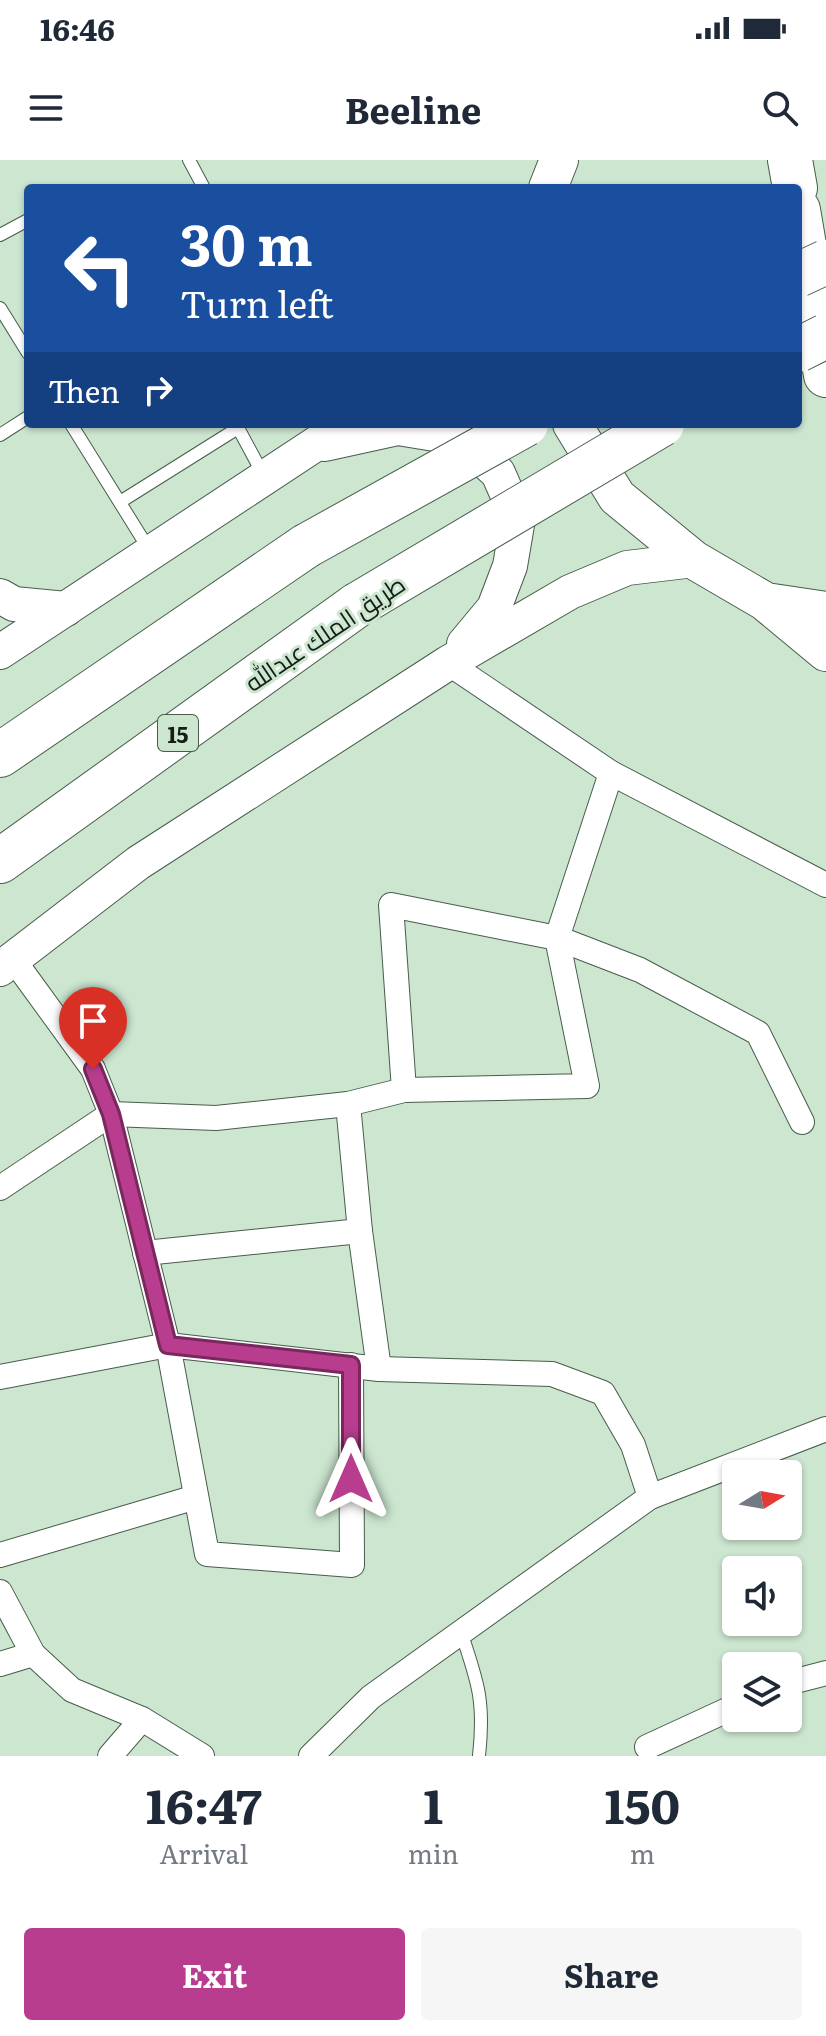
<!DOCTYPE html>
<html lang="en">
<head>
<meta charset="utf-8">
<style>
  :root { --surface:#fff; --page:#f6f6f7; --text:#1f2937; --muted:#747a83; --accent:#b83d8f }
  body { margin:0; font-family:Literata,Cairo,serif; background:var(--page); color:var(--text); height:100vh; display:flex; flex-direction:column; font-size:30px; white-space:nowrap }
  * { box-sizing:border-box; margin:0 }
  p { font-size:26px; color:var(--muted) }
  .icon { flex:none; width:44px; height:44px; fill:none; stroke:currentColor; stroke-width:2; stroke-linecap:round; stroke-linejoin:round }
  .map { position:relative; height:1596px; overflow:hidden }
  .details { display:flex; flex-direction:column; background:var(--surface); flex:1 }
  .details>* { flex:none }
  .top-card { position:absolute; left:24px; top:24px; width:778px; height:244px; border-radius:8px; box-shadow:0 2px 6px #0004; background:#1a4fa0; color:#fff; overflow:hidden }
  .needle { width:52px; rotate:79deg }
  .buttons { position:absolute; left:722px; top:1300px; display:grid; gap:16px }
  .buttons a { display:grid; place-items:center; width:80px; height:80px; border-radius:8px; background:var(--surface); box-shadow:0 2px 6px #0004; font-size:40px }
  .pin { position:absolute; display:grid; place-items:center; width:68px; height:68px; color:#fff; margin:-82px -34px; border-radius:50% 50% 50% 0; rotate:-45deg; box-shadow:0 0 8px #0007 }
  .pin .icon { rotate:45deg }
  .me { position:absolute; width:88px; margin:-44px; rotate:0deg; stroke-linejoin:round; filter:drop-shadow(0 0 6px #0008) }
  .turn { display:flex; align-items:center; gap:28px; height:168px; padding:0 24px; font-size:36px }
  .turn .icon { width:104px; height:104px; stroke-width:2.5 }
  .turn b { display:block; font-size:56px; line-height:68px }
  .then { display:flex; align-items:center; height:76px; padding:0 24px; background:#0003; gap:16px; font-size:30px }
  .eta { display:flex; justify-content:space-evenly; align-items:center; height:136px; text-align:center }
  .eta b { font-size:48px; font-weight:700; line-height:56px }
  .action { display:flex; gap:16px; margin-top:auto; padding:16px 24px }
  .action a { flex:1; height:92px; border-radius:8px; background:var(--accent); color:#fff; font-size:32px; font-weight:700; line-height:92px; text-align:center }
  .action a+a { background:var(--page); color:var(--text) }
  .status { display:flex; justify-content:space-between; align-items:center; height:56px; padding:0 40px; background:var(--surface); direction:ltr }
  .status svg { height:22px; fill:currentColor }
  header { display:flex; justify-content:space-between; align-items:center; height:104px; padding:0 24px; background:var(--surface); font-size:36px; font-weight:700 }
  .map>svg:first-child { display:block }
  .lines { fill:none; stroke-linecap:round; stroke-linejoin:round }
  .lane-casing { stroke:#465d4a; stroke-width:14 }
  .street-casing { stroke:#465d4a; stroke-width:26 }
  .secondary-casing { stroke:#465d4a; stroke-width:36 }
  .primary-casing { stroke:#465d4a; stroke-width:40 }
  .highway-casing { stroke:#465d4a; stroke-width:46 }
  .lane { stroke:#fff; stroke-width:12 }
  .street { stroke:#fff; stroke-width:24 }
  .secondary { stroke:#fff; stroke-width:34 }
  .primary { stroke:#fff; stroke-width:38 }
  .highway { stroke:#fff; stroke-width:44 }
  .highway-bridge-casing { stroke:#465d4a; stroke-width:46; stroke-linecap:butt }
  .highway-bridge { stroke:#fff; stroke-width:44 }
  .route-casing { stroke:#78285d; stroke-width:20 }
  .route { stroke:#b83d8f; stroke-width:14 }
  .labels { text-anchor:middle; dominant-baseline:central; stroke-width:6; stroke-linejoin:round; paint-order:stroke }
  .shield { fill:#cce6d0; stroke:#4c5a4e; stroke-width:2 }
  .shield-label { font-size:22px; font-weight:bold; fill:#151e16 }
  .street-label { font-size:24px; fill:#151e16; stroke:#cce6d0 }
</style>
</head>
<body>
<div class="status"><b>16:46</b><svg viewBox="0 0 49 12"><path d="M0 12V9h3v3zM5 12V6h3v6zM10 12V3h3v9zM15 12V0h3v12zM26 1h20v11H26zM47 4h2v5h-2z"/></svg></div>
<header><svg class="icon" aria-label="menu" viewBox="0 0 24 24"><path d="M4 6h16M4 12h16M4 18h16"/></svg>Beeline<svg class="icon" aria-label="search" viewBox="0 0 24 24"><circle cx="10" cy="10" r="6"/><path d="M15 15l6 6"/></svg></header>
<div class="map">
<svg width="826" height="1596" viewBox="0 0 826 1596">
  <rect width="100%" height="100%" fill="#cce6d0"/>
  <g class="lines">
    <g class="lane-casing">
      <g id="lane">
        <polyline points="189,0 204,28"/>
        <polyline points="0,75 28,60"/>
        <polyline points="0,148 28,193"/>
        <polyline points="71,264 150,391"/>
        <polyline points="236,264 264,316"/>
        <polyline points="0,275 28,257"/>
        <polyline points="120,342 238,268"/>
        <path d="M461 1472C478 1522 485 1542 479 1596"/>
      </g>
    </g>
    <g class="street-casing">
      <g id="street">
        <polyline points="448,503 611,613 826,725"/>
        <polyline points="13,799 93,909 111,954 168,1185 207,1394 352,1405 351,1205"/>
        <polyline points="404,930 391,745 557,778 640,810 758,873 802,962"/>
        <polyline points="348,944 360,1071 379,1209"/>
        <polyline points="0,1028 111,954 216,958 348,944 404,930 587,926 557,778 611,613"/>
        <polyline points="145,1093 360,1071"/>
        <polyline points="0,1217 168,1185 379,1209 552,1214 603,1233 633,1285 650,1337"/>
        <polyline points="0,1395 196,1337"/>
        <polyline points="0,1432 33,1494 72,1530 142,1559 202,1596"/>
        <polyline points="0,1504 33,1494"/>
        <polyline points="788,1523 826,1513"/>
        <polyline points="647,1587 736,1546"/>
        <polyline points="110,1596 142,1559"/>
        <polyline points="311,1596 371,1537 650,1337 826,1269"/>
      </g>
    </g>
    <g class="secondary-casing">
      <g id="secondary">
        <polyline points="325,284 398,268 459,278 498,313 518,359 510,406 494,448 464,484"/>
        <polyline points="0,436 14,444 66,449"/>
        <polyline points="0,492 346,264"/>
        <polyline points="0,809 138,703 448,503 570,432 627,408 694,400"/>
      </g>
    </g>
    <g class="primary-casing">
      <g id="primary">
        <polyline points="548,28 559,0"/>
        <polyline points="572,264 617,337 694,400 766,442 826,451"/>
        <polyline points="768,444 826,492"/>
      </g>
    </g>
    <g class="highway-casing">
      <g id="highway">
        <polyline points="790,0 795,28"/>
        <polyline points="798,50 826,215"/>
        <polyline points="0,595 306,386"/>
        <polyline points="0,701 357,445"/>
      </g>
    </g>
    <use href="#lane" class="lane"/>
    <use href="#street" class="street"/>
    <use href="#secondary" class="secondary"/>
    <use href="#primary" class="primary"/>
    <use href="#highway" class="highway"/>
    <g class="highway-bridge-casing">
      <g id="highway-bridge">
        <polyline points="798,115 826,102"/>
        <polyline points="798,190 826,176"/>
        <polyline points="306,386 526,264"/>
        <polyline points="357,445 662,264"/>
      </g>
    </g>
    <use href="#highway-bridge" class="highway-bridge"/>
  </g>
  <g class="lines">
    <g class="route-casing">
      <polyline id="route" points="93,909 111,954 168,1185 351,1205 351,1319"/>
    </g>
    <use href="#route" class="route"/>
  </g>
  <g class="labels">
    <rect class="shield" x="158" y="555" width="40" height="36" rx="6"/>
    <g class="shield-label">
      <text x="178" y="573">15</text>
    </g>
    <g class="street-label">
      <text transform="translate(324 472) rotate(-34)">طريق الملك عبدالله</text>
    </g>
  </g>
</svg>
<div class="buttons">
<a><svg class="needle" viewBox="-14 -14 28 28"><path d="M0-13l5 13h-10z" fill="#e53935"/><path d="M0 13l5-13h-10z" fill="#747a83"/></svg></a>
<a><svg class="icon" aria-label="sound" viewBox="0 0 24 24"><path d="M4 9h4l5-4v14l-5-4H4zM17 9q2 3 0 6"/></svg></a>
<a><svg class="icon" aria-label="layers" viewBox="0 0 24 24"><path d="M12 4l9 5-9 5-9-5zM3 14l9 5 9-5"/></svg></a>
</div>
<div class="pin" style="left:93px;top:909px;background:#d93025"><svg class="icon" aria-label="arrive" viewBox="0 0 24 24"><path d="M6 21V4h12l-3 4 3 4H6"/></svg></div>
<svg class="me" style="left:351px;top:1319px" viewBox="-20 -20 40 40"><path d="M0-17L14 15 0 8-14 15z" fill="#b83d8f" stroke="#fff" stroke-width="4"/></svg>
<div class="top-card">
<div class="turn"><svg class="icon" aria-label="left" viewBox="0 0 24 24"><path d="M17 20v-9H6M10 6l-5 5 5 5"/></svg><div><b>30 m</b>Turn left</div></div>
<div class="then">Then<svg class="icon" aria-label="right" viewBox="0 0 24 24"><path d="M7 20v-9h11M14 6l5 5-5 5"/></svg></div>
</div>
</div>
<section class="details">
<div class="eta">
<div><b>16:47</b><p>Arrival</p></div>
<div><b>1</b><p>min</p></div>
<div><b>150</b><p>m</p></div>
</div>
<div class="action"><a>Exit</a><a>Share</a></div>
</section>
</body>
</html>
